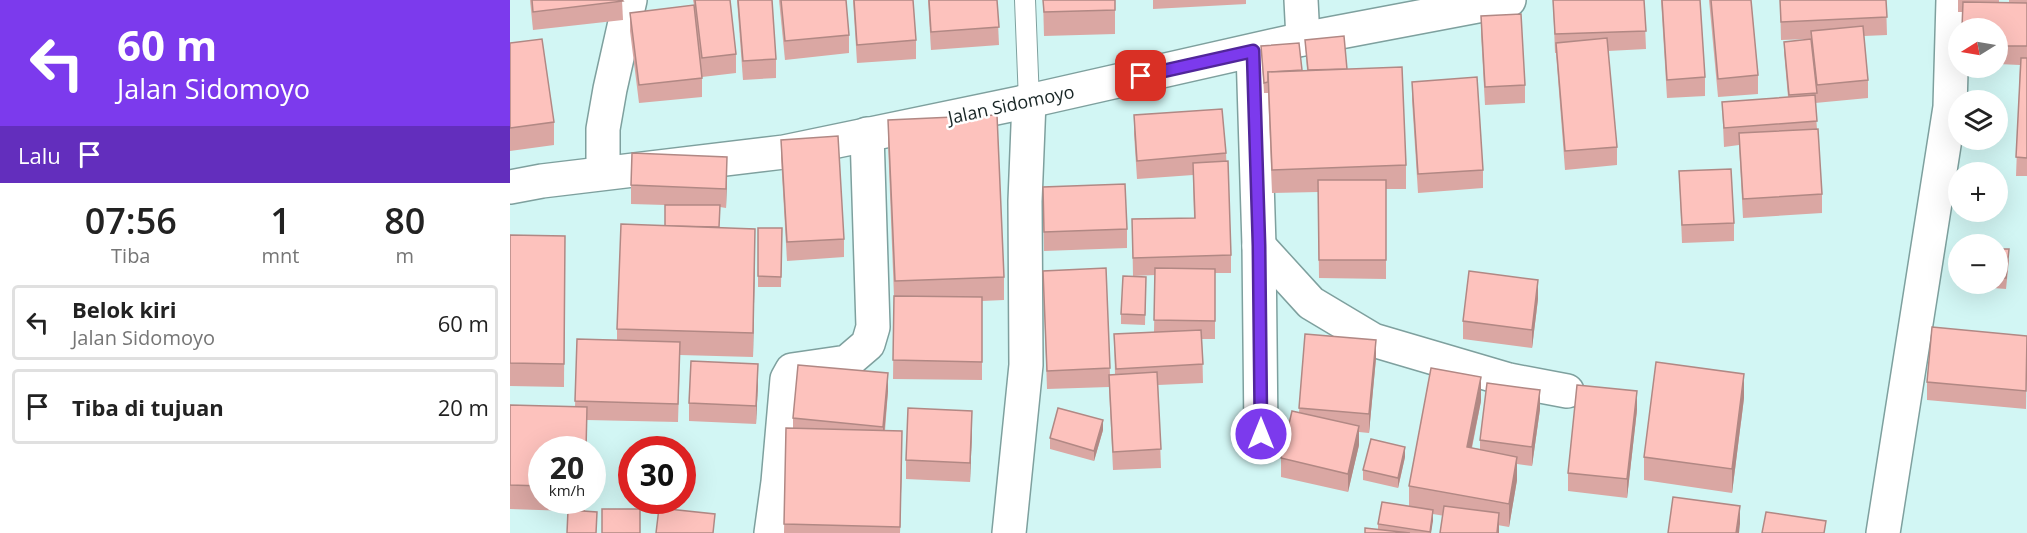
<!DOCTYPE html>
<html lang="id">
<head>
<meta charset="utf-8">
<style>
  :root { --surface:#fff; --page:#f2f2f2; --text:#222; --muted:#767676; --line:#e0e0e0 }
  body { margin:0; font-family:"Open Sans",sans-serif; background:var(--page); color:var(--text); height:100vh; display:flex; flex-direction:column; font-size:22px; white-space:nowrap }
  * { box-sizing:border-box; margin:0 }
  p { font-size:20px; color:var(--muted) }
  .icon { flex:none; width:33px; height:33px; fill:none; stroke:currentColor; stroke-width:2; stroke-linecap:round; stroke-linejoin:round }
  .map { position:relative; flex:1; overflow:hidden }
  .panel { display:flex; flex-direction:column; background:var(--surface); width:510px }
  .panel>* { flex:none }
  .top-card { background:#7c3aed; color:#fff; overflow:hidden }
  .needle { width:39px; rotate:259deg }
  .controls { position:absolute; left:1438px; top:18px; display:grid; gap:12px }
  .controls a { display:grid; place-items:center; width:60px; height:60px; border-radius:50%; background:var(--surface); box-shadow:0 6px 24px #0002; font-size:30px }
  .speed { position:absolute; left:18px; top:436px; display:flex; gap:12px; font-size:30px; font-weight:700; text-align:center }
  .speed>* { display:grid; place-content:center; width:78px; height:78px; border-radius:50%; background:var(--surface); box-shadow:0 6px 24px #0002; line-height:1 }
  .speed small { font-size:15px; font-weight:400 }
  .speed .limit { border:9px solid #d22; background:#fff; color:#111 }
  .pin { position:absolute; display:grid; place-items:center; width:51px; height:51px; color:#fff; margin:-26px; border-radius:12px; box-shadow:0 3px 9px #0006 }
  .me { position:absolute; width:66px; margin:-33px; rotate:0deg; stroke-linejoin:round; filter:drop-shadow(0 0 4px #0008) }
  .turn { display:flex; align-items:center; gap:21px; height:126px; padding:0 18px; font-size:27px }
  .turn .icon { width:78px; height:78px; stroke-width:2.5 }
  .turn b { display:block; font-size:42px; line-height:51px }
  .then { display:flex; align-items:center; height:57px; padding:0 18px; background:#0003; gap:12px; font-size:22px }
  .eta { display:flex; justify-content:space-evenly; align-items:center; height:102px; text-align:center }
  .eta b { font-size:36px; font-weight:600; line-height:42px }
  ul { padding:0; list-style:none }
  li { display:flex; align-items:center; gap:18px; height:75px; margin:0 12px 9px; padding:0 6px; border:3px solid var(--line); border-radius:6px }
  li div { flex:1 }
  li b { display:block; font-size:22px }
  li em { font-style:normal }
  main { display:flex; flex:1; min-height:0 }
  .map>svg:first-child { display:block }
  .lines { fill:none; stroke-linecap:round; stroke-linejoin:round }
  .service-casing { stroke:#7ea09e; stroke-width:22 }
  .minor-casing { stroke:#7ea09e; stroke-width:36 }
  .secondary-casing { stroke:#7ea09e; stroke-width:36 }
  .service { stroke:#fff; stroke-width:20 }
  .minor { stroke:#fff; stroke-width:33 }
  .secondary { stroke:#fff; stroke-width:33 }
  .wall { fill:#daa7a3 }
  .shaded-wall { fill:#b18884 }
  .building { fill:#fdc2bd; stroke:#b18884; stroke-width:1.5 }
  .route-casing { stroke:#51269a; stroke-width:15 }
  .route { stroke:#7c3aed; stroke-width:10 }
  .labels { text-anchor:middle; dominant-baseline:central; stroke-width:5; stroke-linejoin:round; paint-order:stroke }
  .street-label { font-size:18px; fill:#182525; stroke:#fff }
</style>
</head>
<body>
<main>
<section class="panel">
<div class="top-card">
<div class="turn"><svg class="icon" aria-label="left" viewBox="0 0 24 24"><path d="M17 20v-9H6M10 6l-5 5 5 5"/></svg><div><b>60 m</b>Jalan Sidomoyo</div></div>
<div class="then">Lalu<svg class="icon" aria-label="arrive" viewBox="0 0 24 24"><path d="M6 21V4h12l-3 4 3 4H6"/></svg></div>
</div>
<div class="eta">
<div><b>07:56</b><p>Tiba</p></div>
<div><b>1</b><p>mnt</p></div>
<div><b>80</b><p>m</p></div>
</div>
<ul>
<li><svg class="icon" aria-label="left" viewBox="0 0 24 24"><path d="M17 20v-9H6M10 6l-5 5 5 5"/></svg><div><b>Belok kiri</b><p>Jalan Sidomoyo</p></div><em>60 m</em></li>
<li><svg class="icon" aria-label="arrive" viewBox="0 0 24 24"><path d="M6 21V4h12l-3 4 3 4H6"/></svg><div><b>Tiba di tujuan</b></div><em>20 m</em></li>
</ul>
</section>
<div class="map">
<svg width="1517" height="533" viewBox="0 0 1517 533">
  <rect width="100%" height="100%" fill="#d2f6f4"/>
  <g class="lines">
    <g class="service-casing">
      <polyline id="service" points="515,0 519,101"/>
    </g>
    <g class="minor-casing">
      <g id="minor">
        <polyline points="791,0 793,39"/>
        <polyline points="743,51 749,246 751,434"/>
        <polyline points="93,173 93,129 100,89 120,0"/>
        <polyline points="749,246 801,303 863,340 999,380 1057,391"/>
        <polyline points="261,533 268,482 277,379 282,370 337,362 358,344 363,327 357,134"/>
        <polyline points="499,533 516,365 515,201 519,101"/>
        <polyline points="1373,533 1440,107 1443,0"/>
      </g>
    </g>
    <g class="secondary-casing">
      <polyline id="secondary" points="0,187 32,181 274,152 519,101 793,39 999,0"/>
    </g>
    <use href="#service" class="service"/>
    <use href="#minor" class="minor"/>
    <use href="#secondary" class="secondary"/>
  </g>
  <g class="wall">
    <polygon points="20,0 112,0 113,20 23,30"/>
    <polygon points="183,0 220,0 226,54 226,73 192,77 192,97 129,103 120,31 120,13 184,5"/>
    <polygon points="227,0 262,0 266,59 266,78 233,80"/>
    <polygon points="269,0 336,0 339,35 339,53 275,60"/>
    <polygon points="343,0 403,0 406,40 406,59 347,63"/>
    <polygon points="418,0 487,0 489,45 421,50"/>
    <polygon points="533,0 605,0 605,34 534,36"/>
    <polygon points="643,0 736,0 736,4 643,9"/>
    <polygon points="1043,0 1134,0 1136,49 1098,51 1107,147 1107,165 1055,170 1046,53 1045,53"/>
    <polygon points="1151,0 1190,0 1195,77 1195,96 1157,98"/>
    <polygon points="1199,0 1241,0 1248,75 1248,94 1208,97"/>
    <polygon points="1270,0 1376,0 1377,35 1354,36 1358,80 1358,98 1305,103 1312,194 1312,213 1233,218 1229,145 1214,147 1212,102 1278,97 1274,52 1274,42 1301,39 1271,40"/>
    <polygon points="1448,0 1489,0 1489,3 1499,3 1499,0 1517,0 1517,176 1506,176 1510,65 1488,64 1488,28 1453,12 1448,12"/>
    <polygon points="971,16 1015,85 1015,103 975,105 971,34"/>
    <polygon points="795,40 837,69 896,165 896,189 876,189 876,279 809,278 808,192 762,193 758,93 754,93 751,46 792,70 797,70"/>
    <polygon points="0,43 44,122 44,145 0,151"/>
    <polygon points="902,82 973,170 973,188 908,193 902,100"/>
    <polygon points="624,115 716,153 721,255 721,273 705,273 705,339 692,339 693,383 648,385 651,468 603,470 599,387 537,389 533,271 596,268 600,375 605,375 604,334 644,332 645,275 623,276 622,219 684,218 683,175 627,179 624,134"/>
    <polygon points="378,120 494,277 494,300 472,301 472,380 383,379 384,297 378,143"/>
    <polygon points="271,140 334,239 334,257 277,261 271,158"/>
    <polygon points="1169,171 1224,223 1224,241 1172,243"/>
    <polygon points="217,176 216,208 210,207 209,227 245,252 243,357 170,355 168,422 77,420 32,450 32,501 75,501 75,511 87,522 58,511 0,509 0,405 65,407 67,339 107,340 107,329 155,226 155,205 121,204 121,185"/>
    <polygon points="533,205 617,229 617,248 534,251"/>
    <polygon points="248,228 272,228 271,287 248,287"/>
    <polygon points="0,235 55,236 54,387 0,386"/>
    <polygon points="1488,249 1499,260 1496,289 1470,287 1470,284 1488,284"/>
    <polygon points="636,277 635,325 611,324 611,314"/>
    <polygon points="1028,299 1022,348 953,339 953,321"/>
    <polygon points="795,334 866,358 859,433 849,432 849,445 838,492 771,477 771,458 789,412"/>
    <polygon points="1517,336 1516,409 1417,400 1417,382"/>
    <polygon points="248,383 246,424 179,421 179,403"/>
    <polygon points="378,391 375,431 392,454 390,533 274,533 276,428 283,428 283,418"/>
    <polygon points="1234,398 1222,493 1134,480 1134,457"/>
    <polygon points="971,401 962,448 970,449 970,440 1030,409 1022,466 1007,464 1007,480 999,527 923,514 921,533 855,533 868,530 868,524 899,506 899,486"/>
    <polygon points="1127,410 1117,498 1058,491 1058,473"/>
    <polygon points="462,430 460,482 396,479 396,460"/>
    <polygon points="593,430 584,461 540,449 540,438"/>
    <polygon points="895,457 888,488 853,480 853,470"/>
  </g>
  <g class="shaded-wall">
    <polygon points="217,157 217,176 216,208 216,189"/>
    <polygon points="245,229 245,252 243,357 243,333"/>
    <polygon points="1028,280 1028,299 1022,348 1022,330"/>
    <polygon points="866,340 866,358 859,433 859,414"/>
    <polygon points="248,364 248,383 246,424 246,406"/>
    <polygon points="378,373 378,391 373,446 373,427"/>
    <polygon points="1234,374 1234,398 1222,493 1222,469"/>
    <polygon points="971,377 971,401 957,470 957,447"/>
    <polygon points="1030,390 1030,409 1022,466 1022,447"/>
    <polygon points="1127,391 1127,410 1117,498 1117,479"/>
    <polygon points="462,411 462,430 460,482 460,463"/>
    <polygon points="593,420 593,430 584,461 584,451"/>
    <polygon points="849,426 849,445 838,492 838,474"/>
    <polygon points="392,431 392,454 390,533"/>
    <polygon points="895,447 895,457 888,488 888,478"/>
    <polygon points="1007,457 1007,480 999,527 999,504"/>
    <polygon points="1230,506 1230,524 1229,533 1226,533"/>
    <polygon points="923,510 923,521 921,533 920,533"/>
    <polygon points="989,513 989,533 987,533"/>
  </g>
  <g class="building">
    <polygon points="22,0 112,0 113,1 23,12"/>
    <polygon points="185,0 220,0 226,54 192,58"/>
    <polygon points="228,0 262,0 266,59 233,61"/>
    <polygon points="271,0 336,0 339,35 275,41"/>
    <polygon points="344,0 403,0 406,40 347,45"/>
    <polygon points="419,0 487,0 489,27 421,32"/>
    <polygon points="533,0 605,0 605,10 534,12"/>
    <polygon points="1043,0 1134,0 1136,31 1045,34"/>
    <polygon points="1152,0 1190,0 1195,77 1157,80"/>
    <polygon points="1201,0 1241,0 1248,75 1208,79"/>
    <polygon points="1270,0 1376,0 1377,17 1271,22"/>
    <polygon points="1453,2 1517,3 1517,46 1488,46 1488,28 1452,28"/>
    <polygon points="184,5 192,78 129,85 120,13"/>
    <polygon points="1011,14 1015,85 975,87 971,16"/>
    <polygon points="1353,26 1358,80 1307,85 1301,31"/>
    <polygon points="834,36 837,69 798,70 795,40"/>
    <polygon points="1097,38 1107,147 1055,151 1046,43"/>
    <polygon points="32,39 44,122 0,128 0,43"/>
    <polygon points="1301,39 1307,93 1279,95 1274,42"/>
    <polygon points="789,43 792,70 758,72 758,82 754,83 751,46"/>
    <polygon points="1511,58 1517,58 1517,158 1506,157"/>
    <polygon points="892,67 896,165 762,170 758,72"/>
    <polygon points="967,77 973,170 908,174 902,82"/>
    <polygon points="1305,95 1307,121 1214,128 1212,102"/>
    <polygon points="712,109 716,153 627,161 624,115"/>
    <polygon points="487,115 494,277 385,281 378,120"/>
    <polygon points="1308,129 1312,194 1233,199 1229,133"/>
    <polygon points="328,136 334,239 277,242 271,140"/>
    <polygon points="122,153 217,157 216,189 121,185"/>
    <polygon points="718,161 721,255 623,258 622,219 685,218 683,163"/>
    <polygon points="1221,169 1224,223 1172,225 1169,171"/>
    <polygon points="808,180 876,180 876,260 809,260"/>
    <polygon points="615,184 617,229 534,232 533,187"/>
    <polygon points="155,205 210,205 209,227 155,226"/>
    <polygon points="111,224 245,229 243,333 107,329"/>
    <polygon points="248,228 272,228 271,277 248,276"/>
    <polygon points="0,235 55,236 54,364 0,363"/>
    <polygon points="1488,249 1499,249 1496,278 1488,278"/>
    <polygon points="596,268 600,368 537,371 533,271"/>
    <polygon points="645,268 705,269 705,321 644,320"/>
    <polygon points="959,271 1028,280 1022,330 953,321"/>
    <polygon points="613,276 636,277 635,315 611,314"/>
    <polygon points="384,296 472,297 472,362 383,360"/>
    <polygon points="1422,327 1517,336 1516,391 1417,382"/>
    <polygon points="691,330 693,364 606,369 604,334"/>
    <polygon points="795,334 866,340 859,414 789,408"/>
    <polygon points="67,339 170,342 168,404 65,401"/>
    <polygon points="181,361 248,364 246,406 179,403"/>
    <polygon points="1146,362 1234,374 1222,469 1134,457"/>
    <polygon points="288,365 378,373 373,427 283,418"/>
    <polygon points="921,368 971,377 957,447 1007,457 999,504 899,486"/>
    <polygon points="647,372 651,449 603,452 599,375"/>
    <polygon points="977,383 1030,390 1022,447 970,440"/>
    <polygon points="1067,385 1127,391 1117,479 1058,473"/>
    <polygon points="0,405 77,407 76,450 32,450 32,486 0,485"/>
    <polygon points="398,408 462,411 460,463 396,460"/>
    <polygon points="548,408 593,420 584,451 540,438"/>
    <polygon points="782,411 849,426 838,474 771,458"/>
    <polygon points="276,428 392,431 390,527 274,524"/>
    <polygon points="861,439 895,447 888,478 853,470"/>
    <polygon points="1163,497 1230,506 1226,533 1158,533"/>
    <polygon points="872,502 923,510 920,532 868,524"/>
    <polygon points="934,506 989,513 987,533 930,533"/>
    <polygon points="149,508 205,514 203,533 146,533"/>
    <rect x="92" y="509" width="38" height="24"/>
    <polygon points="58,510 87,512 86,533 57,533"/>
    <polygon points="1256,512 1316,521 1314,533 1252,533"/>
    <polygon points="855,528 900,533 855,533"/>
  </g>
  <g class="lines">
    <g class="route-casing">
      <polyline id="route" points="631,76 743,51 749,246 751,434"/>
    </g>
    <use href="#route" class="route"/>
  </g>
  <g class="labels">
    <g class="street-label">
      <text transform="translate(501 104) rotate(-12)">Jalan Sidomoyo</text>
    </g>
  </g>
</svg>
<div class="controls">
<a><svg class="needle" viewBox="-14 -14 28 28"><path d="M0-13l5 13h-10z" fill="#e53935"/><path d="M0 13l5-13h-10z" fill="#767676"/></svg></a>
<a><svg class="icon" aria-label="layers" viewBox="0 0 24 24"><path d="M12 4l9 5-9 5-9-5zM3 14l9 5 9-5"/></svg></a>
<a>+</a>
<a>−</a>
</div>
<div class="speed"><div>20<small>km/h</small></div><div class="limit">30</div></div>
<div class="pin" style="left:631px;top:76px;background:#d93025"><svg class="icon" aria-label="arrive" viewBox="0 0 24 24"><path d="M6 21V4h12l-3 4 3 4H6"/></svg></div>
<svg class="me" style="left:751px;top:434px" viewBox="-20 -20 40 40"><circle r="17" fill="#7c3aed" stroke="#fff" stroke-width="3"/><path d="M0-11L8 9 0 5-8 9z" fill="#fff"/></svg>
</div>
</main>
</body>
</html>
